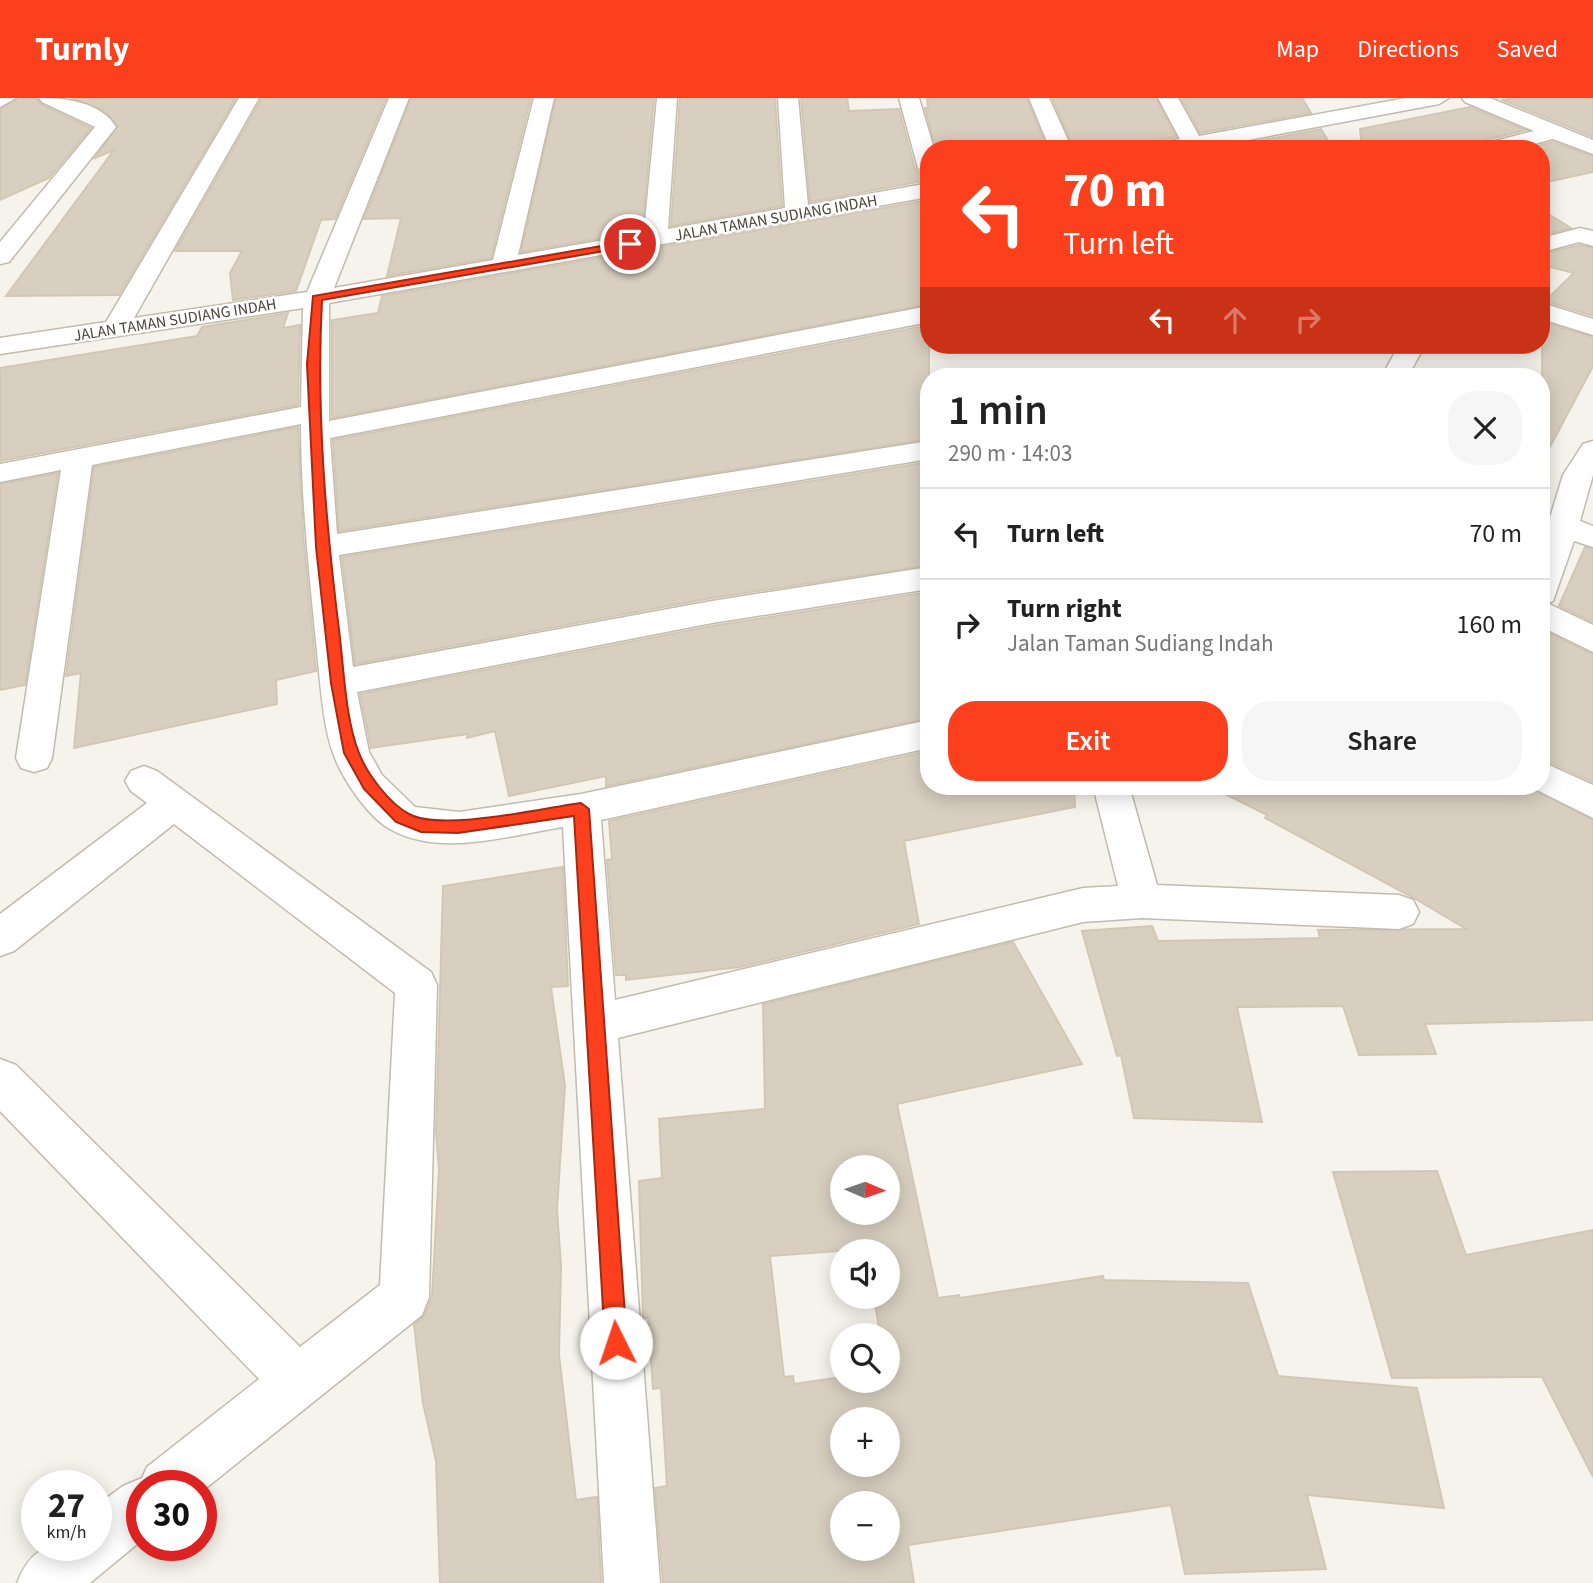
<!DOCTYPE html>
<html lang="en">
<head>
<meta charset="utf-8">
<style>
  :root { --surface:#fff; --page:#f6f6f6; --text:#222; --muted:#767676; --line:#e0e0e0; --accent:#fc3f1d }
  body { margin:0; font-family:"Source Sans 3",sans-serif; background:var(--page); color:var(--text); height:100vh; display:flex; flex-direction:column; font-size:26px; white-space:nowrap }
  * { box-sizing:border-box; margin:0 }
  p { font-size:23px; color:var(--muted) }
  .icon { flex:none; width:38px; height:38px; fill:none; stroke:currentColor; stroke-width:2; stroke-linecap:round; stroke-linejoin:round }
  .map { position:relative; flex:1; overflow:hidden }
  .panel { position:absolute; left:920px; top:270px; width:630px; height:427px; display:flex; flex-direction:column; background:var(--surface); border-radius:28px; box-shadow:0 4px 18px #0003 }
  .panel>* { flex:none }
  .hud { position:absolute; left:920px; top:42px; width:630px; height:214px; border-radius:28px; box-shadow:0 4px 18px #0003; background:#fc3f1d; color:#fff; overflow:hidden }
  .needle { width:46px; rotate:92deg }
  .fabs { position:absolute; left:830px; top:1057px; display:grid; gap:14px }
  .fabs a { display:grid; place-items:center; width:70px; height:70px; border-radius:50%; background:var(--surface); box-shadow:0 4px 18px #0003; font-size:35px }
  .speed { position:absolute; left:21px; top:1372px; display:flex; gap:14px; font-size:35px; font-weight:700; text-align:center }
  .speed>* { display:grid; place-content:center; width:91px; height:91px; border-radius:50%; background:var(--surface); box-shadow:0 4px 18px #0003; line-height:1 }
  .speed small { font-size:18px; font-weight:400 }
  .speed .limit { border:10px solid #d22; background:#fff; color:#111 }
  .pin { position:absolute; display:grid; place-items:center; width:60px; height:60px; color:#fff; margin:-30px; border:4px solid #fff; border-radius:50%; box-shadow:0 2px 7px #0007 }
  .me { position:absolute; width:77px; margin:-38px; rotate:356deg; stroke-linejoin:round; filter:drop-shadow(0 0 5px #0008) }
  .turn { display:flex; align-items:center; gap:24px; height:147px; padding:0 28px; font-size:32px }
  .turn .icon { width:91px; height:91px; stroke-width:2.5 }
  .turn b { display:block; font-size:49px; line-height:60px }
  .lanes { display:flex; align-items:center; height:66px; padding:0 28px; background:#0003; justify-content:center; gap:35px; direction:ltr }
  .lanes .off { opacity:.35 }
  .round { display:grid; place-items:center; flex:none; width:74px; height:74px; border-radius:28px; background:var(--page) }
  .overview { display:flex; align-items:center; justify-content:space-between; height:119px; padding:0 28px }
  h1 { font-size:42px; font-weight:600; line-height:52px }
  .primary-button { display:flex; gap:14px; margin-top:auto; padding:14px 28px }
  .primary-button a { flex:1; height:80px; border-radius:28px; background:var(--accent); color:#fff; font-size:28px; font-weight:600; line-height:80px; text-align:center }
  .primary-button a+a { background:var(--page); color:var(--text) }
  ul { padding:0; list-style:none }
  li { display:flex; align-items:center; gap:21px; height:91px; padding:0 28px; border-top:2px solid var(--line) }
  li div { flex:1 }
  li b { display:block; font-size:26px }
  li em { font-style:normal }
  header { display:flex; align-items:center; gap:42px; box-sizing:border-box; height:98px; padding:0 35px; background:var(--accent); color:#fff }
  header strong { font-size:33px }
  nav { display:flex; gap:38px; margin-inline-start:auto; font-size:24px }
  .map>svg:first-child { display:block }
  .building { fill:#d8cfc1; stroke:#d3c7b4; stroke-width:2; fill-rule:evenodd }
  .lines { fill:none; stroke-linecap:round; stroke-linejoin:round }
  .minor-casing { stroke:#c2bbae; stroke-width:3 }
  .minor { fill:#fff; fill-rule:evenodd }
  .route { fill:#fc3f1d; stroke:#a42913; stroke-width:2 }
  .labels { text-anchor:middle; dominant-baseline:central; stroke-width:5; stroke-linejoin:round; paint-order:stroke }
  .far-street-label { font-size:16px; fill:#4b4439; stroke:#fff }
</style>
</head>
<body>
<header>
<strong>Turnly</strong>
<nav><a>Map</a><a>Directions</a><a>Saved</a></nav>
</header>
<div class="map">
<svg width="1593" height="1485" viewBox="0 0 1593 1485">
  <rect width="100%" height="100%" fill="#f6f3ec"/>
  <g class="building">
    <polygon points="18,0 36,0 41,6 91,30 49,80 0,102 0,11"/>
    <polygon points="72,0 236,0 119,197 6,198 114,52 95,60 118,27 103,12"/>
    <polygon points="262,0 386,0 335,121 321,122 296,193 233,202 230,175 242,153 175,153"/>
    <polygon points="411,0 531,0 491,160 387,178 401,120 364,121"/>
    <polygon points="556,0 654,0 642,133 521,154"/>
    <polygon points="680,0 775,0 782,108 671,128"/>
    <polygon points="801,0 847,0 849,13 899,11 915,71 928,82 810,104"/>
    <polygon points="927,0 1027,0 1047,51 936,51 925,10 928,10"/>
    <polygon points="1052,0 1156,0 1176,39 1154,43 1150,51 1074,51"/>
    <polygon points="1181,0 1302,0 1311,15 1200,35"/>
    <polygon points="1514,0 1593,0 1593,39 1503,2"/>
    <polygon points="1470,9 1526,32 1482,43 1478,51 1362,51 1360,31"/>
    <polygon points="1321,31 1333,51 1216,51"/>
    <polygon points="1553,44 1593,58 1593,74 1542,85 1542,51 1527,51"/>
    <polygon points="929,102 929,206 332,320 332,222 378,215 382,198"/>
    <polygon points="1542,112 1571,130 1542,137"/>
    <polygon points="1579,147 1593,150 1593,218 1545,203 1574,175 1542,167 1542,156"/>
    <polygon points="288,215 283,230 300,227 298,307 0,363 0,270 197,238 202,229"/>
    <polygon points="1542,224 1593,239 1593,268 1542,364"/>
    <polygon points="929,227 929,341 339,433 333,342"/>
    <polygon points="298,329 303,436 316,573 276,582 277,606 74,650 81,575 66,578 94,369"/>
    <polygon points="929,364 929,467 712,500 355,566 342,459"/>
    <polygon points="58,375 25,587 0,592 0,386"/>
    <polygon points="1585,449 1593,451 1593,524 1559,508"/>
    <polygon points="929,494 929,620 606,688 606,678 509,698 495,633 467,640 468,636 371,650 360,596 712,528"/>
    <polygon points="1547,534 1593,556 1593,684 1542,661 1542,540"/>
    <polygon points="929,653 929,688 1074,688 1075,709 904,743 919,826 740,869 626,882 626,877 616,877 607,762 612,761 609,723"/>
    <polygon points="1209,688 1527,688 1593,722 1593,922 1425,926 1436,956 1359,957 1343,908 1237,909 1262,1024 1134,1020 1121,957 1117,958 1082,833 1152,828 1158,843 1320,840 1318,832 1466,831 1414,800 1265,720 1267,717"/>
    <polygon points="563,769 568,888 551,889 565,988 557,1111 561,1167 559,1257 576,1402 597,1399 601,1485 440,1485 436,1363 423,1305 414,1227 424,1218 432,1199 439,1071 436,1033 443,788"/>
    <path d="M1013 844 1082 966 897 1006 938 1200 959 1197 960 1200 1103 1178 1104 1182 1248 1185 1278 1278 1417 1290 1444 1410 1307 1397 1326 1471 1185 1476 1171 1407 908 1447 914 1485H663L655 1390 667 1388 661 1290 653 1291 648 1220 643 1221 639 1083 662 1080 659 1021 765 1011 763 906ZM842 1069H887V1115H842ZM866 1151 887 1153V1199H874L880 1237H887V1283H842V1279L794 1286 793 1278 784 1279 770 1158ZM842 1321H887V1367H842ZM842 1405H887V1451H842Z"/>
    <polygon points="1437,1073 1466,1157 1593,1132 1593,1379 1542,1279 1392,1280 1333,1074"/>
  </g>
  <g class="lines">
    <g class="minor-casing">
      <g id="minor">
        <polygon points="0,0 16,0 0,9"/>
        <path d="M39 0C66 0 101 4 116 29L9 164 0 166V144L95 29 42 4Z"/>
        <path d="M239 0H259L134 220 307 194 389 0H409L334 190 493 162 534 0H554L518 157 644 135 657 0H677L668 131 785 110 778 0H798L808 107 929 85V99L329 205V323L929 208V224L330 340 337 436 929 343V361L339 457 353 569 712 503 929 469V491L712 525 357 594 369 654 382 677 415 709 459 714 581 696 929 622V650L601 722 615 902 1083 790 1118 788 1093 688H1129L1157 787 1399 797 1413 802 1419 814 1413 826 1399 831 1142 820 1083 824 618 940 660 1485H604L563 729C510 737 440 760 390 731 368 719 341 679 333 655 322 624 320 578 316 544 309 472 301 399 301 326L92 367 52 660 47 670 34 674 21 670 16 660 61 372 0 384V366L301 309 303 210 0 256V240L106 224Z"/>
        <polygon points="899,0 919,0 934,51 929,51 929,77 918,70"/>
        <polygon points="1029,0 1049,0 1072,51 1050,51"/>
        <polygon points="1158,0 1178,0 1199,38 1406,0 1449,0 1439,6 1200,51 1152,51 1155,46 1180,41"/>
        <polygon points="1462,0 1490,0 1593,42 1593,56 1553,41 1516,51 1480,51 1483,46 1534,33 1465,4"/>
        <polygon points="1580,130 1593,133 1593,148 1579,144 1542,154 1542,140"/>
        <polygon points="1542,205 1593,221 1593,237 1542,221"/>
        <polygon points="1399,247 1425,247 1408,278 1382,278"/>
        <polygon points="1593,343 1593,377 1580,423 1593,428 1593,449 1574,443 1553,503 1547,505 1593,527 1593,554 1542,529 1542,446 1563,377 1583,346"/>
        <polygon points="1542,664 1593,687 1593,720 1529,688 1542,688"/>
        <path d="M144 668 157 673 431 874 437 887 429 1199 422 1217 201 1394V1388H142V1442L90 1485H17C34 1442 55 1447 96 1447V1408L123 1388 142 1380 147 1369 259 1281 0 1013V961L16 967 300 1249 380 1187 395 895 174 726 14 853 0 858V816L147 705 131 693 125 683 131 673Z"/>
      </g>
    </g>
    <use href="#minor" class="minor"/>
  </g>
  <path class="route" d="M630 143 633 148 322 202C316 315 326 428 340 540 344 575 346 623 359 655 367 676 389 705 409 716 442 734 542 710 581 705L589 711 627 1245 623 1253 616 1256 609 1253 605 1245 574 718 458 735 421 734 396 724 364 691 344 655 331 585 316 449 307 266 313 198Z"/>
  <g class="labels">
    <g class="far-street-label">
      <text transform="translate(776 120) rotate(-10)">JALAN TAMAN SUDIANG INDAH</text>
      <text transform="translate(175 222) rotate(-9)">JALAN TAMAN SUDIANG INDAH</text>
    </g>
  </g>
</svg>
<div class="fabs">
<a><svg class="needle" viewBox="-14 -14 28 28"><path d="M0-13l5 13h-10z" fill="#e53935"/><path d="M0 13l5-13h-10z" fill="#767676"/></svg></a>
<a><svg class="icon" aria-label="sound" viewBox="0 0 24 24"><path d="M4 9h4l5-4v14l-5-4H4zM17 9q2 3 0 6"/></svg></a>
<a><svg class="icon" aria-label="search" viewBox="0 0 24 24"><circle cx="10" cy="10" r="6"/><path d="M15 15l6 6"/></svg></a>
<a>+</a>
<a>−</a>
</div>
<div class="speed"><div>27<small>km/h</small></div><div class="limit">30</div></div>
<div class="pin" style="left:630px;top:146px;background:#d93025"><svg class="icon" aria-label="arrive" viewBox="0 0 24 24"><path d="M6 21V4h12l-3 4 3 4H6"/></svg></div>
<svg class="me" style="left:616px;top:1245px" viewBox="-20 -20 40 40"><circle r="19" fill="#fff"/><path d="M0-13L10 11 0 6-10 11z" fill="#fc3f1d"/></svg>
<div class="hud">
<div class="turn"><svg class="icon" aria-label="left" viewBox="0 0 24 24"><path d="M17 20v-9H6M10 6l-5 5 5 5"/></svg><div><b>70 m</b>Turn left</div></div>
<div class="lanes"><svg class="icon" aria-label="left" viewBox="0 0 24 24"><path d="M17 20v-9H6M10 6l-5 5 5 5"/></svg><svg class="icon off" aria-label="ahead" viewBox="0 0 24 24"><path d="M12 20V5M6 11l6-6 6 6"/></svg><svg class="icon off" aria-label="right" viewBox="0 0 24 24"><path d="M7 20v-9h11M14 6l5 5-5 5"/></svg></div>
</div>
<section class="panel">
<div class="overview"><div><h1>1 min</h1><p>290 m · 14:03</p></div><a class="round"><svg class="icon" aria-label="close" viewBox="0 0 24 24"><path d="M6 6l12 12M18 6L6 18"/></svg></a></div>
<ul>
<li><svg class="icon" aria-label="left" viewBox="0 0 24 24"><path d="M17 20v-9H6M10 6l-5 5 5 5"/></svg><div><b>Turn left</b></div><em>70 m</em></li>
<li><svg class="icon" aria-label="right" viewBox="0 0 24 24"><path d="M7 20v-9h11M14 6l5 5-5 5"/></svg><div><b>Turn right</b><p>Jalan Taman Sudiang Indah</p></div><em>160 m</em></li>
</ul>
<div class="primary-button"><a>Exit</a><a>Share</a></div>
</section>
</div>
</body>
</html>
